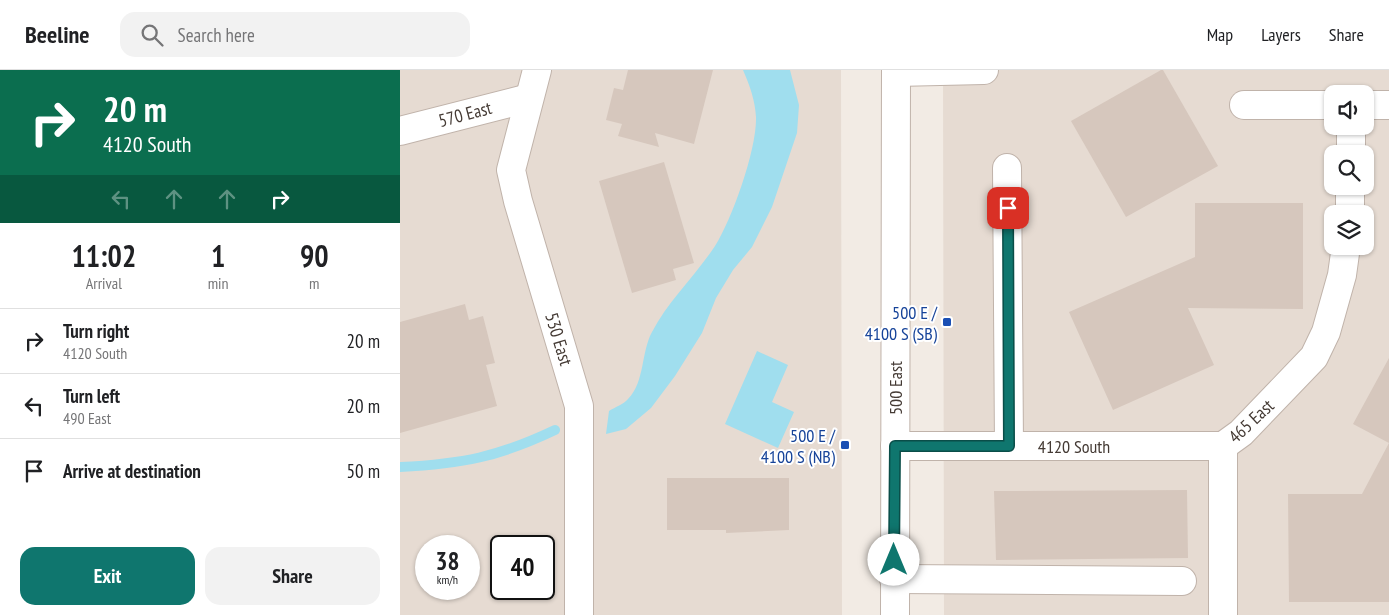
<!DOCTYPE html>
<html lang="en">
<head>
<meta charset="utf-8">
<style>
  :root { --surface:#fff; --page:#f2f2f2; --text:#202124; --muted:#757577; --line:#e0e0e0; --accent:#0f766e }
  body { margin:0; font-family:"PT Sans Narrow",sans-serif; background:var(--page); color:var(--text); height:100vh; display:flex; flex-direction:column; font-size:19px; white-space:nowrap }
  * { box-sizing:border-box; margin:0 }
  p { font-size:16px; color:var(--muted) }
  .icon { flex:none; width:28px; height:28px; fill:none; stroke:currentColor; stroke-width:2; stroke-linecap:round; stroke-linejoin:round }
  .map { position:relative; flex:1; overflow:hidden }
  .details { display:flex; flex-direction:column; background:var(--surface); width:400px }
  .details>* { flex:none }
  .guide { background:#0b6e4f; color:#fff; overflow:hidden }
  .buttons { position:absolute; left:924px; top:15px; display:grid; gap:10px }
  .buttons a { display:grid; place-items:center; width:50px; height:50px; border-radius:10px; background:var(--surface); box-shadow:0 1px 4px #0004; font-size:25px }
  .speed { position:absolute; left:15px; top:465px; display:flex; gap:10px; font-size:25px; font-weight:700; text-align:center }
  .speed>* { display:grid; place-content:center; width:65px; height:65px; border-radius:50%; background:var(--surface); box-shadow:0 1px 4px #0004; line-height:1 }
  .speed small { font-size:12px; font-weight:400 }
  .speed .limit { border:2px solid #111; border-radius:8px; background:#fff; color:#111 }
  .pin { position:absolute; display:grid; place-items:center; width:42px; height:42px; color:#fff; margin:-21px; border-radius:10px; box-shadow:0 2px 8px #0006 }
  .me { position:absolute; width:55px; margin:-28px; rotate:0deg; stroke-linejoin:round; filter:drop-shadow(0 0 4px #0008) }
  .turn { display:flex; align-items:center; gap:18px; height:105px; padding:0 20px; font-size:22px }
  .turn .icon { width:65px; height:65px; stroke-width:2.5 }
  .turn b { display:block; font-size:35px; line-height:42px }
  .lanes { display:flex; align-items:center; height:48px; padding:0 20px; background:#0003; justify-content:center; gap:25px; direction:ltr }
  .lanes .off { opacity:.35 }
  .eta { display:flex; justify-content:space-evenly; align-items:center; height:85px; text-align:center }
  .eta b { font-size:30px; font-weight:600; line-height:35px }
  .cta { display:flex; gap:10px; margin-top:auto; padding:10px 20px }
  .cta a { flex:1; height:58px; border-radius:15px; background:var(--accent); color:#fff; font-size:20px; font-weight:600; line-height:58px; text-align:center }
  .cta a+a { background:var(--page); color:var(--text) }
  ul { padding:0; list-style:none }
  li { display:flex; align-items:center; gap:15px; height:65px; padding:0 20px; border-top:1px solid var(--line) }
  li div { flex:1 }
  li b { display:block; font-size:19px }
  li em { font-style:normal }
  header { display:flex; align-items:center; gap:30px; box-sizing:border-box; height:70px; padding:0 25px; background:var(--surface); border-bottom:1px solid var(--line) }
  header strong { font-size:24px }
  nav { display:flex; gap:28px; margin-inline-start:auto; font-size:18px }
  .search { width:350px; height:45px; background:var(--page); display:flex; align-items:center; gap:12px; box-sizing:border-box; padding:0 18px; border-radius:15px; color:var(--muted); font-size:19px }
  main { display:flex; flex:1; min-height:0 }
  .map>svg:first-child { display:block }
  .residential { fill:#e6dbd2; fill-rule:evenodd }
  .water { fill:#a0deee }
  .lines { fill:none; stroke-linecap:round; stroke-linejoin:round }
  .stream { stroke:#a0deee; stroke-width:10 }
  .building { fill:#d6c7bd }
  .minor-casing { stroke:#c0b3aa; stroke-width:30 }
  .minor { stroke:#fff; stroke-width:28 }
  .route-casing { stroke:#0a4d48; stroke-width:12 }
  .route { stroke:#0f766e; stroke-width:9 }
  .transit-dot { fill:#1a4fb4; stroke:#fff; stroke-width:2 }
  .labels { text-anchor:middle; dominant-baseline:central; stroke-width:4; stroke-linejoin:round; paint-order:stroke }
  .street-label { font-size:18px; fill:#443a34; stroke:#fff }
  .transit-label { font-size:18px; fill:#164399; stroke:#fff; text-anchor:end }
</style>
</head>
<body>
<header>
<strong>Beeline</strong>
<div class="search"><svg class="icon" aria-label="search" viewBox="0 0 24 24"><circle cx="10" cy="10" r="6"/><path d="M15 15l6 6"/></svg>Search here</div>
<nav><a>Map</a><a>Layers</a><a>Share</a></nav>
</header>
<main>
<section class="details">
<div class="guide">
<div class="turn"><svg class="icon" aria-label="right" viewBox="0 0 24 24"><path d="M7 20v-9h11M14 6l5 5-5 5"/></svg><div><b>20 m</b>4120 South</div></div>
<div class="lanes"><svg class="icon off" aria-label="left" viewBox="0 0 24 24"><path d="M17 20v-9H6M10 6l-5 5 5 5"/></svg><svg class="icon off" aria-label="ahead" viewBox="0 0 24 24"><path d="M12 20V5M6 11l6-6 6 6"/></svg><svg class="icon off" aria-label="ahead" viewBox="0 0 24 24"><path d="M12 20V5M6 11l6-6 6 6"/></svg><svg class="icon" aria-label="right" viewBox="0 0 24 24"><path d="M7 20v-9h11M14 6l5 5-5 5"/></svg></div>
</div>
<div class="eta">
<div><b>11:02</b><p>Arrival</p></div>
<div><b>1</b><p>min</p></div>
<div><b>90</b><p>m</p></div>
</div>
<ul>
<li><svg class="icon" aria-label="right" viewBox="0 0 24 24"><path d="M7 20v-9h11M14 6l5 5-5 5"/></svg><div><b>Turn right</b><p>4120 South</p></div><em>20 m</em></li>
<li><svg class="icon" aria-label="left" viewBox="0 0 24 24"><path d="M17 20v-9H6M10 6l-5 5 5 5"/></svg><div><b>Turn left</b><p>490 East</p></div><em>20 m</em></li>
<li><svg class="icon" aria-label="arrive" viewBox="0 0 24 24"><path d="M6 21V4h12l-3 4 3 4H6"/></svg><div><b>Arrive at destination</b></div><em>50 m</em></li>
</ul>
<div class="cta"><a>Exit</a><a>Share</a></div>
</section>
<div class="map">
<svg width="989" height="545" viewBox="0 0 989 545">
  <rect width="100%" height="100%" fill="#f2ebe4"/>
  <g class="residential">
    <path d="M0 0H441L442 545H0ZM26 476H69V519H26ZM101 476H144V519H101Z"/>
    <path d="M543 0H989V545H544ZM932 24H965V56H932ZM932 84H965V116H932ZM932 144H965V176H932Z"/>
  </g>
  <g class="water">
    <path d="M343 0H390L399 35 397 63 372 137 352 177 333 200 316 228 302 263 275 306 251 338 226 359 206 364 209 341C215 337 224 334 228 329 245 312 241 282 252 262 268 231 296 205 315 176 332 149 357 79 356 47 355 30 350 16 343 0Z"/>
    <polygon points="357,281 388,295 372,332 394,342 378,378 325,354"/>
  </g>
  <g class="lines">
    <path class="stream" d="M0 397C62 394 98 387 155 360"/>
  </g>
  <g class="building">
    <polygon points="228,0 313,0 294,74 255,63 259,77 218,66 222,54 206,50 214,18 223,20"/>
    <polygon points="761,0 763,0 818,96 726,147 671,51"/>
    <polygon points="264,92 294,193 273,199 276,210 232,223 199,111"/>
    <polygon points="795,133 903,133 903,239 788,238 814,295 713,340 669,242 795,187"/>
    <polygon points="65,234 69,250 83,246 95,293 86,295 97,336 0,363 0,252"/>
    <polygon points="989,288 989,373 953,354"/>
    <polygon points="989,373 989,532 889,532 888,424 962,424"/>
    <polygon points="267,408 389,408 389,460 326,463 326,460 267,460"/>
    <polygon points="787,420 788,488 596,490 594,421"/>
  </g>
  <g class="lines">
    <g class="minor-casing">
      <g id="minor">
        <polyline points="137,0 111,100 118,131 179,336 179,545"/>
        <polyline points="496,2 584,0"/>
        <polyline points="844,35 932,35"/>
        <polyline points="965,35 989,35"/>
        <polyline points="0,61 129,28"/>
        <polyline points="951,84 951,56"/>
        <polyline points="607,98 609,376"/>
        <polyline points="950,144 950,116"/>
        <polyline points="495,376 823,376"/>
        <polyline points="494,509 782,511"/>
        <polyline points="495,545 496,0"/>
        <polyline points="823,545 823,376 841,363 914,287 926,262 942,205 946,176"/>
      </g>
    </g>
    <use href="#minor" class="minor"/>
  </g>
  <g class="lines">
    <g class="route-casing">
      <polyline id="route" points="494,490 495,376 609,376 608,138"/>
    </g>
    <use href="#route" class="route"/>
  </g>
  <g class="transit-dot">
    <rect x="542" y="247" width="10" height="10" rx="2.5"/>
    <rect x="440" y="370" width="10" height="10" rx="2.5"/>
  </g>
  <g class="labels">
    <g class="street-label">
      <text transform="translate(65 44) rotate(-15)">570 East</text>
      <text transform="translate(159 269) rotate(73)">530 East</text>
      <text transform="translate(495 318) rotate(-90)">500 East</text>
      <text transform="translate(851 351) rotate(-43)">465 East</text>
      <text x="674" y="376">4120 South</text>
    </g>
    <g class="transit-label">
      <text x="537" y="242">500 E /<tspan x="537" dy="21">4100 S (SB)</tspan></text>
      <text x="435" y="365">500 E /<tspan x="435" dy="21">4100 S (NB)</tspan></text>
    </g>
  </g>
</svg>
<div class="buttons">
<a><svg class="icon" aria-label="sound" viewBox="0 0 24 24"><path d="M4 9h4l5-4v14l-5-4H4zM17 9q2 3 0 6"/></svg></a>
<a><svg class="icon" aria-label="search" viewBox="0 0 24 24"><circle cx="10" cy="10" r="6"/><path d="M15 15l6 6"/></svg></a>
<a><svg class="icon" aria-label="layers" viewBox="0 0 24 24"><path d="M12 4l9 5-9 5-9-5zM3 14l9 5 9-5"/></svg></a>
</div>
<div class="speed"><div>38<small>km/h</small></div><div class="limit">40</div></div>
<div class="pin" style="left:608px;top:138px;background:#d93025"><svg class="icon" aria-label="arrive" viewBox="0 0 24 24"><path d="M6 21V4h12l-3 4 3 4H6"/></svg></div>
<svg class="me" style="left:494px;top:490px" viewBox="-20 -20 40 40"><circle r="19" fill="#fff"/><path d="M0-13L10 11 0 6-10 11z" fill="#0f766e"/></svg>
</div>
</main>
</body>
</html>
